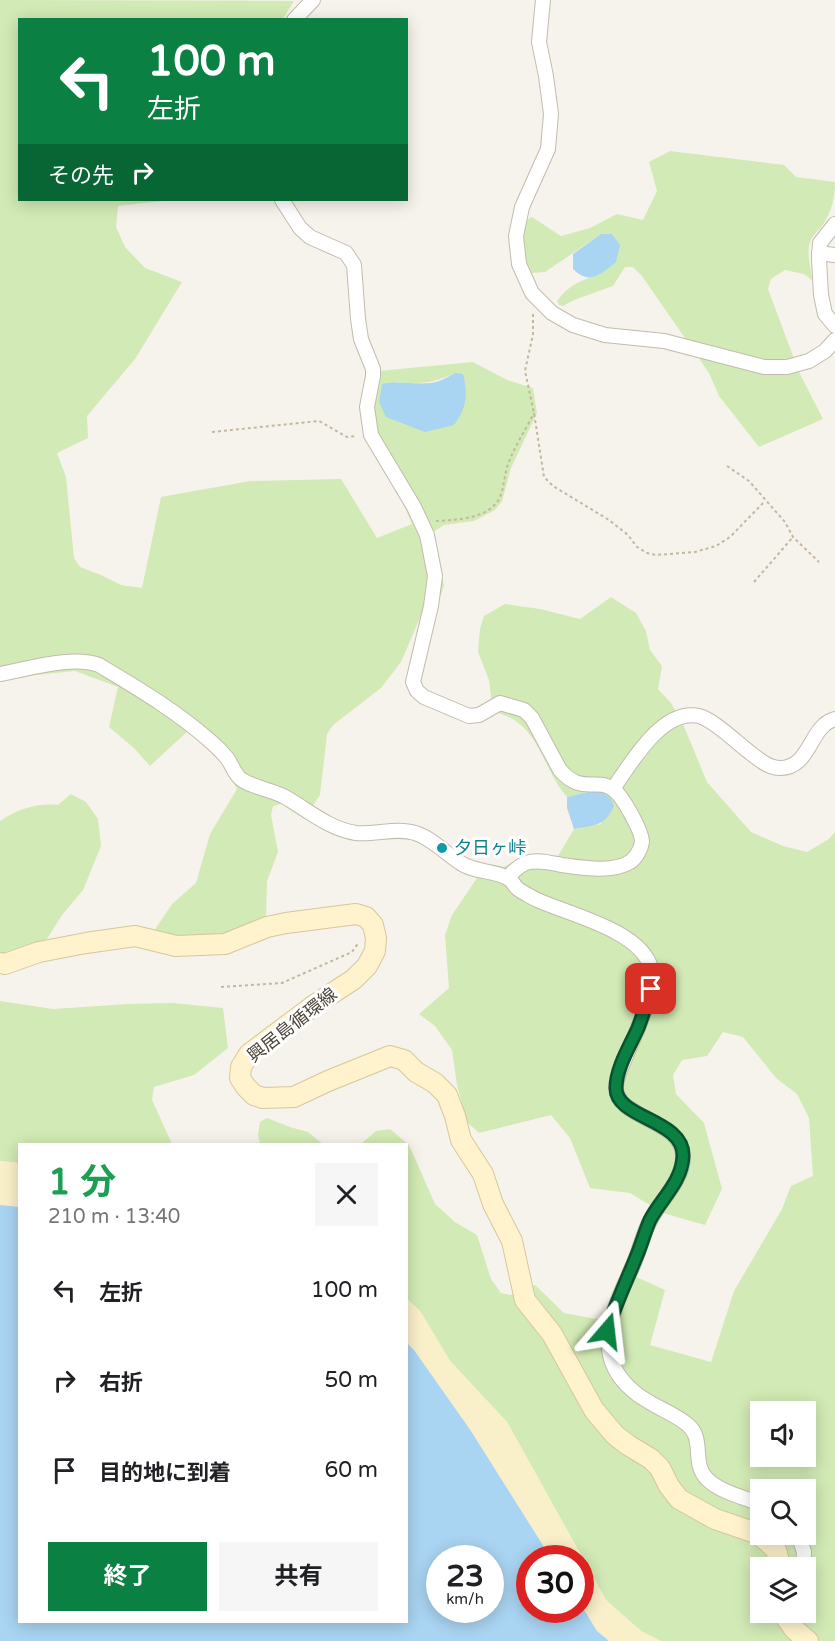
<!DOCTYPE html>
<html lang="ja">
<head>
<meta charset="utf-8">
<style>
  :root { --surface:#fff; --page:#f6f6f6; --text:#202124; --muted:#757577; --accent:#0b8043 }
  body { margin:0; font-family:"Varela Round","Noto Sans JP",sans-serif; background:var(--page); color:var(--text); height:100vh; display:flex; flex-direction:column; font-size:22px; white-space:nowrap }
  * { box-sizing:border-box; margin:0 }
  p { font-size:20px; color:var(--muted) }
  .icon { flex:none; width:33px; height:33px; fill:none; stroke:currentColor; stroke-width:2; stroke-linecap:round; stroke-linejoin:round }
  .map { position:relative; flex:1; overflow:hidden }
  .sheet { position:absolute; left:18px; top:1143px; width:390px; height:480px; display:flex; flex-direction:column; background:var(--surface); border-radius:0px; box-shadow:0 3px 15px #0003 }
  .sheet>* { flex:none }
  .top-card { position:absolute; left:18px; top:18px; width:390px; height:183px; border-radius:0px; box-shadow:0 3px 15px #0003; background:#0b8043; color:#fff; overflow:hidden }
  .tools { position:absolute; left:750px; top:1401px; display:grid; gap:12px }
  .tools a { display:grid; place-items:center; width:66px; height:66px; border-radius:0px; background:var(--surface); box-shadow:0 3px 15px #0003; font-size:30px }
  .speed { position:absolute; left:426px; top:1545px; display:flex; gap:12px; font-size:30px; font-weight:700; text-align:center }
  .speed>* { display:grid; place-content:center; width:78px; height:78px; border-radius:50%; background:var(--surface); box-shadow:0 3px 15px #0003; line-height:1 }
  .speed small { font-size:15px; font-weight:400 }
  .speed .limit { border:9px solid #d22; background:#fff; color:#111 }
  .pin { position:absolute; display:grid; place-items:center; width:51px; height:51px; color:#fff; margin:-26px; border-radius:12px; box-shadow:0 3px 9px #0006 }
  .me { position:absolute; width:66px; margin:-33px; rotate:17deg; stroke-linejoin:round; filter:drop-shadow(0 0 4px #0008) }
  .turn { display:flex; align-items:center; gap:21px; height:126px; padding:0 30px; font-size:27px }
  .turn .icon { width:78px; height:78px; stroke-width:2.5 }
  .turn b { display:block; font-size:42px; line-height:51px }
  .then { display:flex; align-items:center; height:57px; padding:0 30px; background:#0003; gap:12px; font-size:22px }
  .round { display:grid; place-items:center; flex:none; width:63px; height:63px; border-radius:0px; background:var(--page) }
  .head { display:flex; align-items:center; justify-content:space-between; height:102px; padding:0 30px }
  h1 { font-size:36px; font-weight:700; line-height:45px; color:#1e9e55 }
  .cta { display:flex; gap:12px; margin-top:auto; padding:12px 30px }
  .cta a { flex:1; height:69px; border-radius:0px; background:var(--accent); color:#fff; font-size:24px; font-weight:700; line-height:69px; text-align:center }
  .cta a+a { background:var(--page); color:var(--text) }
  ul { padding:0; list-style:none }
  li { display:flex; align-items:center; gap:18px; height:90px; padding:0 30px }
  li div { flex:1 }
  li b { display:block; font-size:22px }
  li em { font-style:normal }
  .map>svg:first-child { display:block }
  .green { fill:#d2eab5; fill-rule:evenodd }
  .sand { fill:#f9efc9 }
  .water { fill:#a9d4f2; fill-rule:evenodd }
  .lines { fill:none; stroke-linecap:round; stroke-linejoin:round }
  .street-casing { stroke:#c2bbae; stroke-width:16 }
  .secondary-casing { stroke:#d6c79b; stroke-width:22 }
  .path { stroke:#c4b79f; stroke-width:2; stroke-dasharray:3 3; stroke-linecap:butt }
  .street { stroke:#fff; stroke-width:14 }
  .secondary { stroke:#fff3cd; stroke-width:20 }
  .route-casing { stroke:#07532c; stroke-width:15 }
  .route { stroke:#0b8043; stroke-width:10 }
  .culture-dot { fill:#0f9aa8; stroke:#fff; stroke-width:2 }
  .labels { text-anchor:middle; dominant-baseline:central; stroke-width:6; stroke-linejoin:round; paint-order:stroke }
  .culture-label { font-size:18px; fill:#0d838f; stroke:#fff; text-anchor:start }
  .street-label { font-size:18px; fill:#4b4439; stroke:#fff }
</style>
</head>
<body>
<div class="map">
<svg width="835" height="1641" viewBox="0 0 835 1641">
  <rect width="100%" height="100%" fill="#f6f3ec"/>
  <g class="green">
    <path d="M0 0 294 1 283 19 20 20V200H171L118 206 116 227 125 247 145 268 182 282 135 359 87 416 88 438 57 453 66 477 74 558 80 567 101 575 121 585 142 588 161 497 250 481 341 479 377 538 412 524 391 476 365 435 368 372 473 362 507 380 533 388 537 413 511 468 502 501 495 510 474 521 444 525 432 533 444 585 441 595 420 618 401 662 381 688 333 725 327 734 320 795 304 819 281 804 273 806 271 815 278 852 267 881 266 919 225 949 154 931 172 904 196 883 210 834 237 789 224 763 190 729 150 766 134 748 109 727 118 687 75 671 36 675 0 681ZM455 373 386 417 395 382C419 384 432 384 455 373Z"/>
    <path d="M670 151 784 165 796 177 835 182C835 197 832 210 824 223 820 230 812 235 810 242 806 253 811 268 812 280L804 274 785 270 771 279 768 289 799 372 823 419 759 447 719 396 709 373 642 276 633 267H625L613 286 574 300 563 306 559 305 557 301C568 285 582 280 600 274L601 234 545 272 532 273C522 254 519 242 525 221L532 217 561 236 590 228 617 214 643 220 657 191 649 162Z"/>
    <path d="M611 597 636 613 646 631 650 650 662 666 658 689 671 703 683 724 707 782 751 832 783 846 807 852 829 839 835 832V1641H661L641 1631 606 1600 507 1422 450 1361 420 1311 407 1299 406 1144H361L376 1131 390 1129 409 1145 435 1204 455 1222 477 1235 491 1279 501 1293 511 1295 535 1285 564 1313 602 1320 623 1271 665 1290 650 1345 711 1362 734 1291 782 1209 791 1186 813 1176 809 1118 797 1094 776 1078 743 1037 723 1032 707 1056 682 1060 673 1075 676 1094 704 1123 722 1189 705 1225 663 1213 630 1193 590 1188 570 1138 551 1115 479 1133 467 1122 457 1085 452 1050 435 1026 419 1014 449 988 445 935 452 915 485 866 502 868 516 860 535 855 558 856 574 829 601 824 596 790 567 797C540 766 540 721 493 712L489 680 478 652 480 629 484 616 505 604 540 609 580 619ZM760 1412H806V1456H760ZM760 1490H806V1534H760ZM760 1568H806V1612H760Z"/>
    <path d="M71 794 86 802 98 819 101 846 83 890 62 915 47 939 22 949 0 954V821C18 809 37 803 58 805Z"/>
    <polygon points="0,1001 53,1009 128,1004 173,1003 223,1008 228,1048 194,1075 154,1087 152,1100 172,1144 20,1144 19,1163 0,1161"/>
    <polygon points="267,1118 290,1127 308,1132 323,1144 260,1144 258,1134 260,1122"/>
  </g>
  <g class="sand">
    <polygon points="0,1161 19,1163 19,1207 0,1205"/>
    <polygon points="406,1299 420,1311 450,1361 507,1422 606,1600 640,1631 661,1641 609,1641 597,1631 581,1605 580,1558 551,1558 471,1431 414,1350 407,1343"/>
  </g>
  <g class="water">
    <path d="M601 234H612L620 245 616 262C601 274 590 286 573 269V254Z"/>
    <path d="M455 373 463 374C468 395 467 407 454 425L425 432 386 417 379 402 382 384C400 380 418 386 436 382 443 380 449 376 455 373Z"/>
    <path d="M596 790C606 794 611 796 614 806 604 827 595 825 574 829L567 808V797Z"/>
    <path d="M0 1205 20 1207V1622H406L407 1343 414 1350 471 1431 551 1558H530V1610H580L581 1605 597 1631 609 1641H0ZM440 1558H490V1610H440Z"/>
  </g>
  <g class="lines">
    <g class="street-casing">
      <g id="street">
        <polyline points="543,0 539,42 546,76 551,114 548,149 522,207 516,236 519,264 532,293 552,313 573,325 605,335 664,341 764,367 787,367 809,361 825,351 835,340"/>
        <polyline points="294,20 313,0"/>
        <path d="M282 200 300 228 310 237 346 253 354 265 358 319 361 339 373 369V376L367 407 371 435 414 507 427 535 435 576 431 606 413 682 417 691 424 697 469 716 479 715 500 703 524 710 532 718 560 770C583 796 596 776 614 790 623 797 642 831 642 842 641 849 636 858 630 862 612 873 583 868 562 865 551 863 537 859 526 863 518 866 513 872 508 877"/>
        <polyline points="835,224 820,243 819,259 821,295 825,314 835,326"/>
        <polyline points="819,253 835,255"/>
        <path d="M0 674C29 669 72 655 99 665 137 688 175 710 209 740 215 745 222 752 227 758 233 766 234 774 242 780 255 788 272 790 285 797 308 810 329 829 356 833 375 835 397 827 415 833 432 838 445 853 459 862 474 873 497 870 509 879 513 881 514 886 518 889 522 892 530 896 535 899 567 914 641 930 651 968 657 991 635 1034 626 1056 622 1066 616 1077 616 1088 617 1119 681 1119 683 1155 684 1180 661 1199 651 1219 643 1233 640 1249 634 1263 616 1305 588 1352 632 1390 648 1405 673 1412 688 1425 705 1439 691 1463 707 1479 720 1492 743 1497 760 1504"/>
        <path d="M613 789C631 763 662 708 699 716 714 720 736 742 748 751 757 758 768 768 780 768 811 768 809 726 835 719"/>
        <polyline points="798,1534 804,1552 803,1568"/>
      </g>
    </g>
    <g class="secondary-casing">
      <g id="secondary">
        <polyline points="0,963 5,964 39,952 86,943 135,936 176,946 225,944 267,927 286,923 356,914 366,917 373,925 376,938 375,951 367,966 354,979 313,1006 249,1054 241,1067 240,1078 246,1087 254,1095 263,1098 294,1097 328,1081 390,1056 404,1060 416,1072 435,1083 447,1095 455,1116 461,1140 483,1174 493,1204 512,1241 525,1300 552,1334 594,1410 615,1435 628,1445 651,1459 660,1468 669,1486 679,1499 715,1519 756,1533 768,1542 776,1550 781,1568"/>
        <polyline points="782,1612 794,1629 808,1641"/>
      </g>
    </g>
    <g class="path">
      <polyline points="533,314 533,334 525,371 534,413 544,477 553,486 609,520 628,535 637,547 647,553 656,555 695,552 716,546 730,537 765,501"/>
      <polyline points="212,432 319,421 347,437 357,436"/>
      <polyline points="727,466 749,481 785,522 793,537 819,562"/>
      <path d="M436 521C455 520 488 519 499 499 504 489 504 478 507 467 513 449 525 431 534 413"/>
      <polyline points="754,582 793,537"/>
      <polyline points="221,987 282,983 352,952 359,942"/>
    </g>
    <use href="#street" class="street"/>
    <use href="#secondary" class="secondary"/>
  </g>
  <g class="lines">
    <g class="route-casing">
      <path id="route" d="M607 1331C615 1305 627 1280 637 1255 642 1243 645 1231 650 1220 661 1199 682 1182 683 1156 684 1119 616 1119 616 1088 616 1068 630 1046 638 1028 643 1015 647 1002 651 989"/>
    </g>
    <use href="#route" class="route"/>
  </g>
  <circle class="culture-dot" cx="442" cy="848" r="6"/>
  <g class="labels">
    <g class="culture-label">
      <text x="454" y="848">夕日ヶ峠</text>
    </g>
    <g class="street-label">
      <text transform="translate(292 1025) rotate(-38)">興居島循環線</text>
    </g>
  </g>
</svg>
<div class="tools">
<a><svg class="icon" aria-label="sound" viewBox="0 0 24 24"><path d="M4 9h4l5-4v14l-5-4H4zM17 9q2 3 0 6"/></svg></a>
<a><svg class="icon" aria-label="search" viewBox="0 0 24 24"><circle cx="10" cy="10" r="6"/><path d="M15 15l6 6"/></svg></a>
<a><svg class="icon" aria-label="layers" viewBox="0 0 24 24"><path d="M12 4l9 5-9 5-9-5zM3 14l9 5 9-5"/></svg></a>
</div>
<div class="speed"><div>23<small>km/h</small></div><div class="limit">30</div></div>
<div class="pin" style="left:651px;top:989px;background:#d93025"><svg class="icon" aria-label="arrive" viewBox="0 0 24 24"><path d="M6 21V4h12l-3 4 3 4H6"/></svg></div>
<svg class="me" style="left:607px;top:1331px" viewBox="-20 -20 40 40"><path d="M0-17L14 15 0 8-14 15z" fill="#0b8043" stroke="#fff" stroke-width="4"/></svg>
<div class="top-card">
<div class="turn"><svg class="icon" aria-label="left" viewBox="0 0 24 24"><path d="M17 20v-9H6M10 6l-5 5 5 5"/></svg><div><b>100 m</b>左折</div></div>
<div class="then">その先<svg class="icon" aria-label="right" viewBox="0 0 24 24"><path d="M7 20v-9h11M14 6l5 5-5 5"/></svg></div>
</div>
<section class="sheet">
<div class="head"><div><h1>1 分</h1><p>210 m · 13:40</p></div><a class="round"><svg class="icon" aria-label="close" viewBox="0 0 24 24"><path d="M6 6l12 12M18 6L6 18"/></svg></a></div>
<ul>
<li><svg class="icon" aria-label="left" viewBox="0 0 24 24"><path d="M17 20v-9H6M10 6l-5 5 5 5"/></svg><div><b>左折</b></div><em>100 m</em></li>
<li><svg class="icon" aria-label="right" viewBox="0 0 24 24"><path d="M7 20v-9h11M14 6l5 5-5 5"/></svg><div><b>右折</b></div><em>50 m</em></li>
<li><svg class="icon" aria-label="arrive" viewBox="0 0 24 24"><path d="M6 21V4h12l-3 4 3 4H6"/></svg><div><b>目的地に到着</b></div><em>60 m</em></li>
</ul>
<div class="cta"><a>終了</a><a>共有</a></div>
</section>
</div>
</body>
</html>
